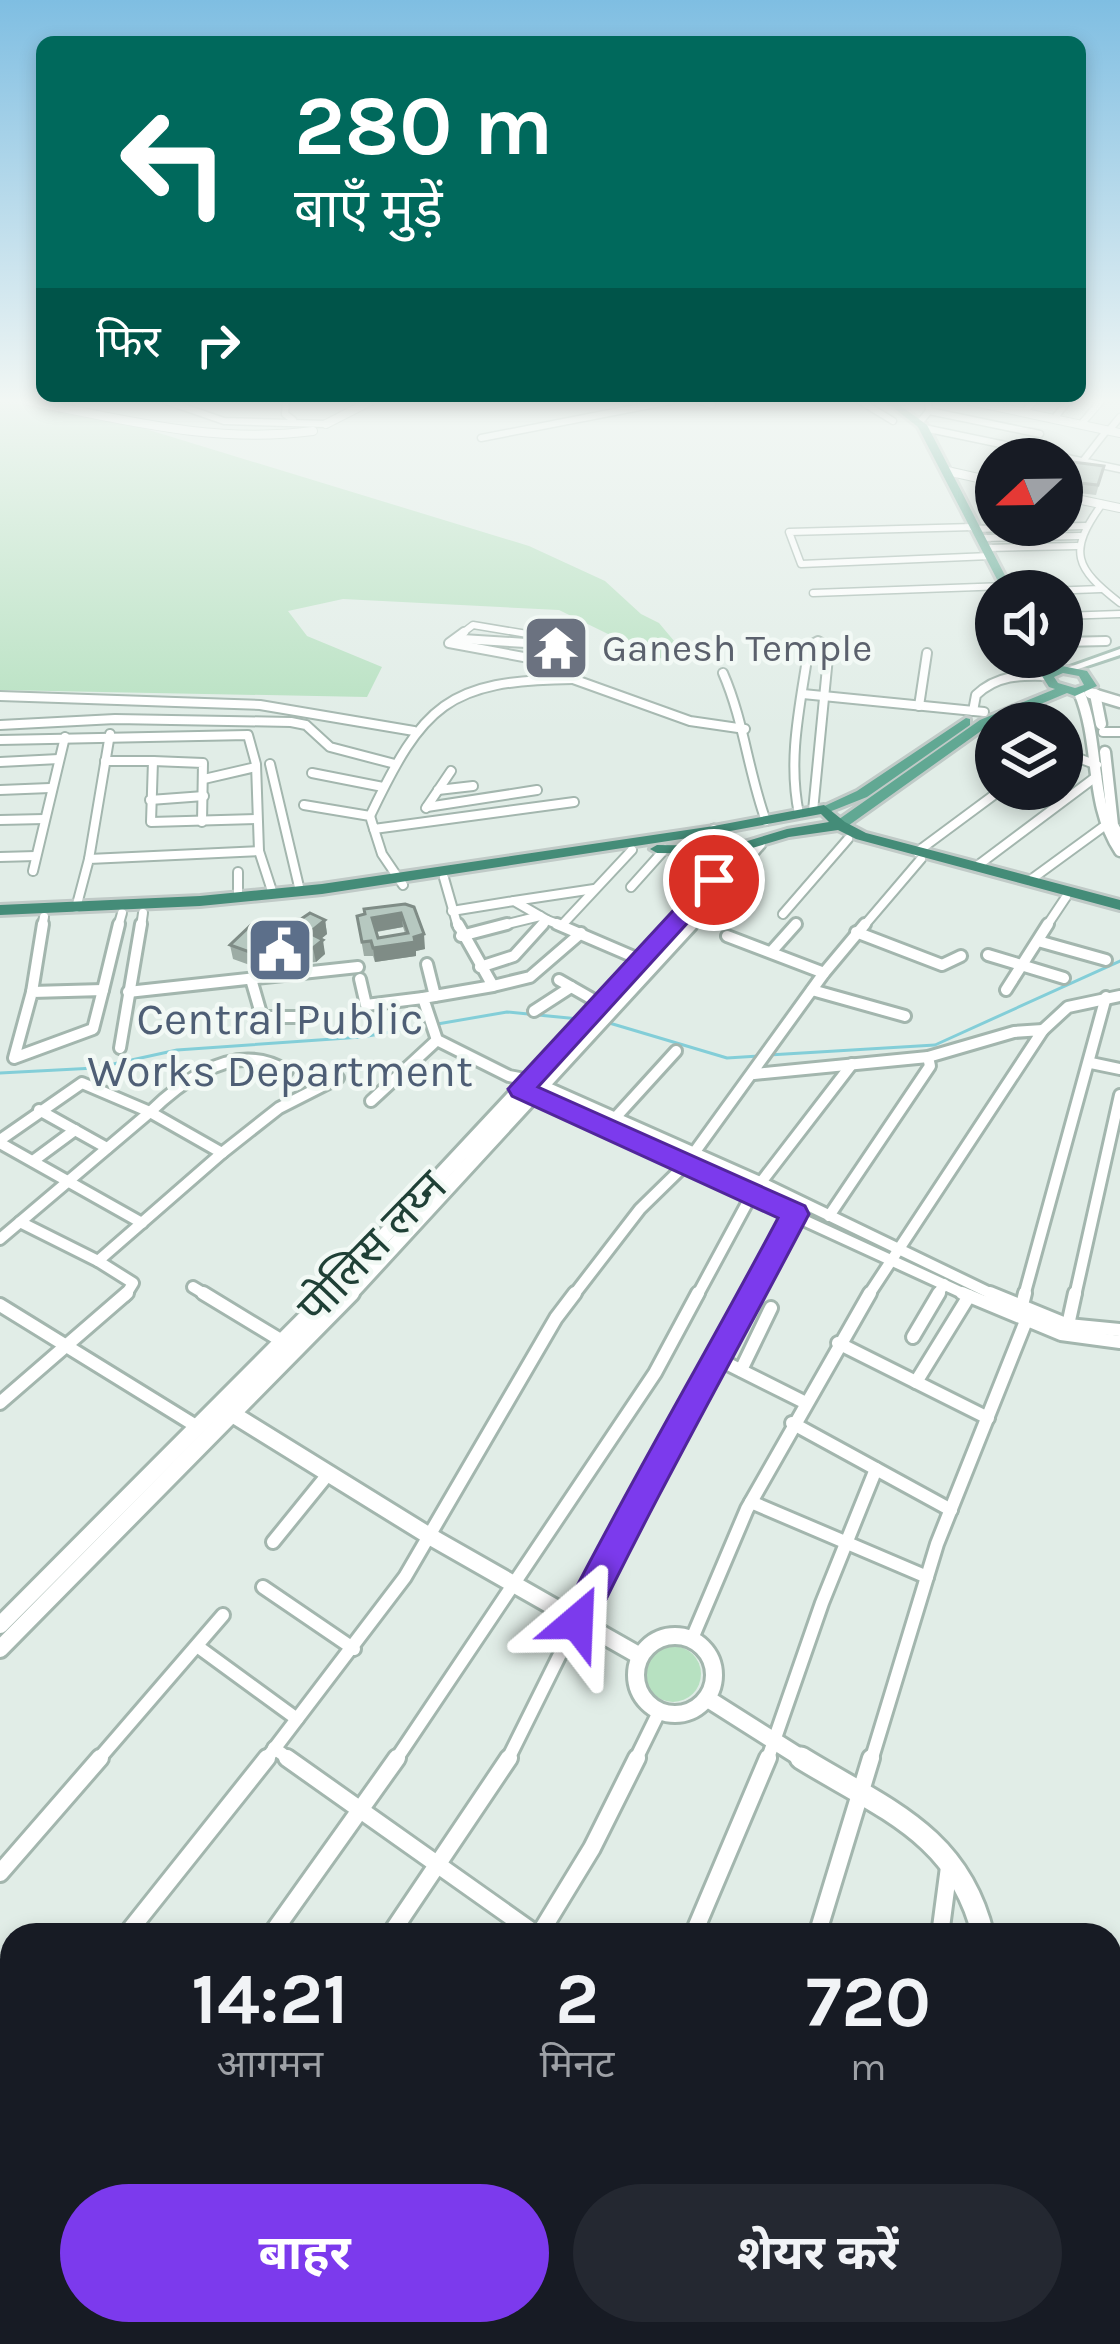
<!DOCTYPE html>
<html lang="hi">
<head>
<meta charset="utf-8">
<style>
  :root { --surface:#171b24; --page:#242831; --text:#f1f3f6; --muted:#9ea1a6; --accent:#7c3aed }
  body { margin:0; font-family:Karla,"Noto Sans Devanagari",sans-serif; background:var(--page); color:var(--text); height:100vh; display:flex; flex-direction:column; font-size:45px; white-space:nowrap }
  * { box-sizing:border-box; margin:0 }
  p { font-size:39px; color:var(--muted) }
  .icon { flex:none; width:66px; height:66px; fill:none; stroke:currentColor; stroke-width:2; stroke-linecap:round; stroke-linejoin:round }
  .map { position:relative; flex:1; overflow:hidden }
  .side { position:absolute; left:0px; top:1923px; width:1122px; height:423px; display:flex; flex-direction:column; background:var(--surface); border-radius:36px 36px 0 0; box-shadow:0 6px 18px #0003 }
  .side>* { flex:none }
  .top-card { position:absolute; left:36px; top:36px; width:1050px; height:366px; border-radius:18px; box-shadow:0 6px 18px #0003; background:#00695c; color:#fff; overflow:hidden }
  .needle { width:78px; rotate:248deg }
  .controls { position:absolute; left:975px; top:438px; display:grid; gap:24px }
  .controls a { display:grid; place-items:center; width:108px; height:108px; border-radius:50%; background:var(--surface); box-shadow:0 6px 18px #0003; font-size:60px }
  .pin { position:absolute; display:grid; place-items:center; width:102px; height:102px; color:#fff; margin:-51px; border:6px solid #fff; border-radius:50%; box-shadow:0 3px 12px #0007 }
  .me { position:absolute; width:132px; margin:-66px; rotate:26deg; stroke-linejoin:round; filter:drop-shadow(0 0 9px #0008) }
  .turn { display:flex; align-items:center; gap:42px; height:252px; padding:0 60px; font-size:54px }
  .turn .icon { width:156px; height:156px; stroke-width:2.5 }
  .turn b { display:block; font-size:84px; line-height:102px }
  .then { display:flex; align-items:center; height:114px; padding:0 60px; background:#0003; gap:24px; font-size:45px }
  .eta { display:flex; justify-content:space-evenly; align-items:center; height:204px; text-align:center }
  .eta b { font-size:72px; font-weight:700; line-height:84px }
  .primary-button { display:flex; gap:24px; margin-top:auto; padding:24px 60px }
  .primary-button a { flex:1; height:138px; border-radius:72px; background:var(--accent); color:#fff; font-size:48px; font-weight:700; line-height:138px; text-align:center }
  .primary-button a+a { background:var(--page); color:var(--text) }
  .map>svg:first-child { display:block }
  .green { fill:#b7e1c1 }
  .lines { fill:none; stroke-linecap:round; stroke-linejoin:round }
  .stream { stroke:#83ced8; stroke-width:3 }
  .minor-far4-casing { stroke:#a3b6ae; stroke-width:9 }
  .minor-far3-casing { stroke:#a3b6ae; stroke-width:12 }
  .minor-far2-casing { stroke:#a3b6ae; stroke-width:16 }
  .minor-far1-casing { stroke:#a3b6ae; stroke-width:18 }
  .minor-casing { stroke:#a3b6ae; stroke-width:22 }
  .tertiary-far4-casing { stroke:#a3b6ae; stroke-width:10 }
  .tertiary-far3-casing { stroke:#a3b6ae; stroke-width:15 }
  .tertiary-far2-casing { stroke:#a3b6ae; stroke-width:20 }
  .tertiary-far1-casing { stroke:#a3b6ae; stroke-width:22 }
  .tertiary-casing { stroke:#a3b6ae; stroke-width:27 }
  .secondary-casing { stroke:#9ebaaf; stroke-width:6 }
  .primary-casing { stroke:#c0cac7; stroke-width:6 }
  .trunk-casing { stroke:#c0cac7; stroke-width:6 }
  .minor-far4 { stroke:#fff; stroke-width:6 }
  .minor-far3 { stroke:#fff; stroke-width:8 }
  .minor-far2 { stroke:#fff; stroke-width:10 }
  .minor-far1 { stroke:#fff; stroke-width:12 }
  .minor { stroke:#fff; stroke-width:16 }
  .tertiary-far4 { stroke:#fff; stroke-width:8 }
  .tertiary-far3 { stroke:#fff; stroke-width:10 }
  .tertiary-far2 { stroke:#fff; stroke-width:14 }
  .tertiary-far1 { stroke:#fff; stroke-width:16 }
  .tertiary { stroke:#fff; stroke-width:21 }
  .secondary { fill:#fff; fill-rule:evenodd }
  .primary { fill:#61a893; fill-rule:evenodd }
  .trunk { fill:#448c78; fill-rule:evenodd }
  .wall { fill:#9daca5; fill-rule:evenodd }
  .shaded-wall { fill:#7f8c86 }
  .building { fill:#b6c8c0; stroke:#7f8c86; stroke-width:3; fill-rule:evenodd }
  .route { fill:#7c3aed; stroke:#51269a; stroke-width:3 }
  .labels { text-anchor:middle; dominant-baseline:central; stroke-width:9; stroke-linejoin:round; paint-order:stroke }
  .far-worship-label { font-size:39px; fill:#5b616d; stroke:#f2f9f5; text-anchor:start }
  .service-label { font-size:45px; fill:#4e5e75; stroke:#f2f9f5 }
  .street-label { font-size:45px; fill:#1f4036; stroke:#f2f9f5 }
</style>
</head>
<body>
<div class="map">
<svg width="1120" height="2344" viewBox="0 0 1120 2344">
  <rect width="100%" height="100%" fill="#e1ede7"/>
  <g class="green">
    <polygon points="0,401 136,426 529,546 605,581 641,614 659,623 690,660 657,658 559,610 343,599 288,611 307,636 382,667 367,697 0,690"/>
    <circle cx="673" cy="1674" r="28"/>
  </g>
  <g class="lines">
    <g class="stream">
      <polyline points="606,1022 727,1058 759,1056"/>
      <polyline points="769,1055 935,1045 1120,961"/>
      <polyline points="0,1073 95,1068 177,1050 362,1037 507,1012 579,1019"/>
    </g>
    <g class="minor-far4-casing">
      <g id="minor-far4">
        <polyline points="166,401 224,421 326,424"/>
        <polyline points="286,401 285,414 293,420"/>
        <polyline points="700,401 712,405"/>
        <polyline points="860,401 893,421"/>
        <polyline points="1026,410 1034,401"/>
        <polyline points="929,411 1040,434"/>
        <polyline points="1056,416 1068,401"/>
        <polyline points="920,422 929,411 928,401"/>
        <polyline points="1083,422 1101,401"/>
        <polyline points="924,428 1120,469"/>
        <polyline points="1111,428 1120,417"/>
        <polyline points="481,438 671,401"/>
        <polyline points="1083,461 1107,430"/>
        <path d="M1102 504C1067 552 1075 568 1120 603"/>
        <polyline points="973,527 789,532 801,564 990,556"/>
        <polyline points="974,529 1085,526"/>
        <polyline points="980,538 1080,536"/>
        <polyline points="986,548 1077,546"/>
        <polyline points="1048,591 1101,589"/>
        <polyline points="813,593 1006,586"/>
        <polyline points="1062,616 1120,614"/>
        <polyline points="460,635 473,625 533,635"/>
      </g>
    </g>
    <g class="minor-far3-casing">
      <g id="minor-far3">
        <polyline points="462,639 526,643 535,637 529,632"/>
        <polyline points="1062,642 1106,641"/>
        <path d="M723 673C744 721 748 772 766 821"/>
        <polyline points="573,679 690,721 745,729"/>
        <polyline points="803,694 984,712"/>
        <polyline points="0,696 260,705 414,731"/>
        <polyline points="919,706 927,653"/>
        <path d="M973 711 976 695C997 675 1020 675 1048 676"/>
        <polyline points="0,725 115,719 291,722 306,725 330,747 395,764"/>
        <polyline points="1103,732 1120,732"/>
        <polyline points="0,740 248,735 256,764 259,851 273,894"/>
        <polyline points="1062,752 1097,765"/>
        <polyline points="105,761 153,761 151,822 257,819"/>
        <polyline points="153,761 203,763 202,822"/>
        <polyline points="0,762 59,759"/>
        <polyline points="270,764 300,891"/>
        <polyline points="312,773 383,787"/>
        <polyline points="204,779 256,767"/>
        <polyline points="0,790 50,788"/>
        <polyline points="438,790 473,786"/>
        <polyline points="150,800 204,796"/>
        <polyline points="304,805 370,816 374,829 574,802"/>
        <polyline points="427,807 537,790"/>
        <polyline points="426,808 451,771"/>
        <path d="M799 814C787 757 801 702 809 646L818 641 829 647 813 811"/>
        <path d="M370 816C423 705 447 680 573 679L545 661 449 643 464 632"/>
        <polyline points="0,820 44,819"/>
        <polyline points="374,829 382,854 403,885"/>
        <polyline points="917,852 1002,789"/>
        <polyline points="0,857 36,856"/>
        <polyline points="89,859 110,734"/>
        <polyline points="977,866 1097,776"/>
        <polyline points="33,871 65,737"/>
        <polyline points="238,872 238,898"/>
        <polyline points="444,878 458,927"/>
        <polyline points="1029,881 1103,827"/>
        <polyline points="631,887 665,849"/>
        <polyline points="514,901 594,889"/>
        <polyline points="76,908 89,859 259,851"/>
        <polyline points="452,911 514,901 547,920 540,927"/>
        <polyline points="783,914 848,839"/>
        <polyline points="547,920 565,927"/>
        <polyline points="562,925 632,850"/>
        <polyline points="42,927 44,917"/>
        <polyline points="118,927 122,913"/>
        <polyline points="141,927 143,913"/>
        <polyline points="495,927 540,916"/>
        <polyline points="793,927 796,924"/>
        <polyline points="863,927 921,859"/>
        <polyline points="1046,927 1066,897"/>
      </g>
    </g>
    <g class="minor-far2-casing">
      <g id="minor-far2">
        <polyline points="458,924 493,986 423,998 437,1040 509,1076 530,1080 760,1182 996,1296"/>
        <polyline points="557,924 641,960"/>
        <polyline points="856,932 942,965 961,956"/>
        <polyline points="461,936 507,924"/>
        <polyline points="727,936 824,973"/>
        <polyline points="1038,941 1106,960"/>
        <polyline points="771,952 796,924"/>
        <polyline points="988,955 1064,978"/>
        <polyline points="427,964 435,996"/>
        <polyline points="480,967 514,956 543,924"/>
        <polyline points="251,979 262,1017 305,1017"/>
        <polyline points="360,979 366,1005 423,998"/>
        <polyline points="559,980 601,1004"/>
        <polyline points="493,986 530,977 581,933"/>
        <polygon points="103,990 93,1029 14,1058 32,992"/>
        <polyline points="103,990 119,924"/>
        <polyline points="812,990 905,1016"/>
        <polyline points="1006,990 1048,924"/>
        <polyline points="32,992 43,924"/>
        <polyline points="128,992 358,967"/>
        <polyline points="534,1011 571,987"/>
        <polyline points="1043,1030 1068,1007 1120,996"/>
        <polyline points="120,1048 141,924"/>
        <polyline points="1091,1063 1120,1069"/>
        <polyline points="754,1074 928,1057 1014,1032 1043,1030 868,1296"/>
        <polyline points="529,1094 969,1296"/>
        <polyline points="371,1101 437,1040"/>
        <polyline points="39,1110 107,1148"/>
        <polyline points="615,1118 676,1051"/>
        <path d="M0 1140 82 1083 150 1112C185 1078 237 1040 287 1071"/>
        <polyline points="0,1143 142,1223"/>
        <polyline points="222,1153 279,1108 338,1078"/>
        <polyline points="33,1161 75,1130"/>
        <polyline points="829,1216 930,1066 928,1057"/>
        <polyline points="20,1222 98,1261"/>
        <polyline points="0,1239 150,1112 222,1153 98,1261 133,1283 125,1296"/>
        <polyline points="193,1287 208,1296"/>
        <polyline points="573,1296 640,1209 686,1164 824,973 865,924"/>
        <polyline points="697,1296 752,1194 852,1064"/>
        <polyline points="751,1296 795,1213"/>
        <polyline points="937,1296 944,1284"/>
        <polyline points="1024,1296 1106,997"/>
        <polyline points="1075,1296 1120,1095"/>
      </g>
    </g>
    <g class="minor-far1-casing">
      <g id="minor-far1">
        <polyline points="203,1293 282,1341"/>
        <polyline points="962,1293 1061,1334 1120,1342"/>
        <polyline points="990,1293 1068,1325 1120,1330"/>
        <polyline points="0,1305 196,1426"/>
        <polyline points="1021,1309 1025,1293"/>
        <polyline points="1068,1325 1075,1293"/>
        <polyline points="913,1337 939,1293"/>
        <polyline points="838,1343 988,1418"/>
        <polyline points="718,1359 804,1402"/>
        <polyline points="741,1370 771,1308"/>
        <polyline points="916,1382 969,1296"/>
        <polyline points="0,1403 127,1293"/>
        <polyline points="792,1423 951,1510"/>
        <polyline points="751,1502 927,1577"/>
        <polyline points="273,1542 329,1473"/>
        <polyline points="263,1587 354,1649"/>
        <polyline points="691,1641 747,1509 870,1293"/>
        <polyline points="197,1646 297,1719"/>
        <polyline points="274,1748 292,1761"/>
        <polyline points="97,1761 223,1615"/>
        <polyline points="265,1761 405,1577 556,1318 575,1293"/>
        <polyline points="395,1761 655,1373 698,1293"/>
        <polyline points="507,1761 651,1471 753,1293"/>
        <polyline points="635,1761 660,1710"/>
        <polyline points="767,1761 822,1603 876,1469"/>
        <polyline points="871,1761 937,1544 1026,1321"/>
      </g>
    </g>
    <g class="minor-casing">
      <g id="minor">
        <polyline points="287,1758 537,1935"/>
        <polyline points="0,1873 100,1758"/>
        <polyline points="126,1935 267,1758"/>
        <polyline points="271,1935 397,1758"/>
        <polyline points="390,1935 509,1758"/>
        <polyline points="539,1935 592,1848 637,1758"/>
        <polyline points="693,1935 768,1758"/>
        <polyline points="817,1935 871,1758"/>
        <polyline points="940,1935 949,1867"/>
        <polyline points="0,1965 12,1975"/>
        <polyline points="0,2094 12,2079"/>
        <polyline points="440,2334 451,2344"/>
        <polyline points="0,2339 7,2344"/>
        <polyline points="270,2344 275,2334"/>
        <polyline points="338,2344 343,2334"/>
        <polyline points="603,2344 609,2334"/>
      </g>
    </g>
    <g class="tertiary-far4-casing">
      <g id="tertiary-far4">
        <path d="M28 401C125 420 214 444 313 431"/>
        <polyline points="970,401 1120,433"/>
        <polyline points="326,424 371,401"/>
        <polyline points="947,471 996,482"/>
        <polyline points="1062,496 1120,508"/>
      </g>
    </g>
    <g class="tertiary-far3-casing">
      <g id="tertiary-far3">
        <path d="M1079 692C1101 744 1088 803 1120 851"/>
        <polyline points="1090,693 1120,702"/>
        <polyline points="1095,694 1101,724"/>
        <polyline points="1105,752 1113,825 1120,838"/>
        <path d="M672 927C710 887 717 887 714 830"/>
        <polyline points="688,927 760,844"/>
      </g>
    </g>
    <g class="tertiary-far2-casing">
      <g id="tertiary-far2">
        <polyline points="328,1296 675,924"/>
        <polyline points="348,1296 690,924"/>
      </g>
    </g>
    <g class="tertiary-far1-casing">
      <g id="tertiary-far1">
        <polyline points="226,1410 431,1537 640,1656"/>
        <polyline points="0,1625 331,1293"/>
        <circle cx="675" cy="1675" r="39"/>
        <polyline points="0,1649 351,1293"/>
        <polyline points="708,1699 806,1761"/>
      </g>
    </g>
    <g class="tertiary-casing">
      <g id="tertiary">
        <path d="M801 1758C882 1808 959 1834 983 1935"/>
        <polyline points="946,2344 948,2334"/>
      </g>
    </g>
    <g class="secondary-casing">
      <polygon id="secondary" points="1120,649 1120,655 1069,672 1064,669"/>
    </g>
    <g class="primary-casing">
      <g id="primary">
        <polygon points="885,401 894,401 927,425 1013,591 1003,591 918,427"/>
        <path d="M1035 657H1047L1054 669 1062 666 1087 671 1097 686 1075 696 1067 693 988 726 845 828H835V822L980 720 1055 689 1049 687 1042 676 1045 673ZM1063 673 1079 676 1084 685 1075 688 1058 683 1054 677Z"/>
        <polygon points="966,718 970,719 970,725 867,797 829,812 824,813 818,809 857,791"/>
      </g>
    </g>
    <g class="trunk-casing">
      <polygon id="trunk" points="824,805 845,822 866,833 1120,900 1120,910 856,839 838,830 789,837 732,854 657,853 650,849 657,845 731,846 787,829 829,822 821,814 714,834 322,894 200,906 0,915 0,905 200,896 322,884 714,826"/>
    </g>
    <use href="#minor-far4" class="minor-far4"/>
    <use href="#minor-far3" class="minor-far3"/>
    <use href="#minor-far2" class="minor-far2"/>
    <use href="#minor-far1" class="minor-far1"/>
    <use href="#minor" class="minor"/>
    <use href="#tertiary-far4" class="tertiary-far4"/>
    <use href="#tertiary-far3" class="tertiary-far3"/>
    <use href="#tertiary-far2" class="tertiary-far2"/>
    <use href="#tertiary-far1" class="tertiary-far1"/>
    <use href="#tertiary" class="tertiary"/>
    <use href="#secondary" class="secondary"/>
    <use href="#primary" class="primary"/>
    <use href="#trunk" class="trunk"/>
  </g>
  <g class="wall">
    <polygon points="1062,464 1104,466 1096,495 1062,491"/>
    <path d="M405 904 425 949 416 951V956L375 962 373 956H364L357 916ZM403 927 405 933 378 938 377 932Z"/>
    <polygon points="325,920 327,934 321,939 325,954 316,962 288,965 272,957 258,968 233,959 230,945"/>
  </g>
  <g class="shaded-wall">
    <polygon points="401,913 403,927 374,932 372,918"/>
    <polygon points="325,920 327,934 311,947 309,933"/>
    <polygon points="424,934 425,949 416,951 416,956 375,962 373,948"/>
    <polygon points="323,940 325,954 316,962 313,948"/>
    <polygon points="269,942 272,957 258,968 255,954"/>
  </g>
  <g class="building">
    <polygon points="1065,461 1104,466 1098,485 1062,481 1062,464"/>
    <path d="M405 904 414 907 424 934 414 937 415 942 373 948 371 941 362 942 357 916 365 914 364 909ZM401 913 408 933 378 938 372 918Z"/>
    <polygon points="310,913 325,920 309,933 323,940 313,948 286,951 269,942 255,954 230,945 251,925 260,928 267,922 301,919"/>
    <polygon points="152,2334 196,2334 201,2337 198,2344 148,2344"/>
  </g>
  <linearGradient id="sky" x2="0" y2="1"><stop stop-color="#7fbee2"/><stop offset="0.55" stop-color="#f2f7f4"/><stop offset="1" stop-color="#f2f7f4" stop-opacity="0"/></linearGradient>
  <rect width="1120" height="729" fill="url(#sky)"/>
  <path class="route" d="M714 873 726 880 722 885 538 1087 805 1206 809 1214C736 1354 658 1491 589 1634L577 1639 564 1634 559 1622 564 1611C632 1478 708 1350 778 1218L512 1096 508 1089 706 875Z"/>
  <defs>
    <g id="temple-square" transform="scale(3.45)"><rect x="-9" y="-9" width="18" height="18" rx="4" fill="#6b7280" stroke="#f2f9f5"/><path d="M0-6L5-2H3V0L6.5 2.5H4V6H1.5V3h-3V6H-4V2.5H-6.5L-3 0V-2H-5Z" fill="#fff"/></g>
    <g id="civic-square" transform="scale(3.45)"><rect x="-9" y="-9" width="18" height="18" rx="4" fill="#5c6f8a" stroke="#f2f9f5"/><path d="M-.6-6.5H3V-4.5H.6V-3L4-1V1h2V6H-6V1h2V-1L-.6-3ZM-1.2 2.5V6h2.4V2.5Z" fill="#fff"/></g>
  </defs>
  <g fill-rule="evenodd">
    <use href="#temple-square" x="556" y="648"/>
    <use href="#civic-square" x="280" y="950"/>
  </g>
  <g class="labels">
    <g class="far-worship-label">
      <text x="602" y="648">Ganesh Temple</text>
    </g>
    <g class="service-label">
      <text x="280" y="1019">Central Public<tspan x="280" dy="52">Works Department</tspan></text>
    </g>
    <g class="street-label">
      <text transform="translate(372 1247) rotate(-46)">पोलिस लय्न</text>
    </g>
  </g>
</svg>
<div class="controls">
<a><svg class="needle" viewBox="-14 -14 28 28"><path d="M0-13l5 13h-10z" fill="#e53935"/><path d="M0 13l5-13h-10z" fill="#9ea1a6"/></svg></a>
<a><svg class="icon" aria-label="sound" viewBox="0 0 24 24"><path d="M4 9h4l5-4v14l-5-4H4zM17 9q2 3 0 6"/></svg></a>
<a><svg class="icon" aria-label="layers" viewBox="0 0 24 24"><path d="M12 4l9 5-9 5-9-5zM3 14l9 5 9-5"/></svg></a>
</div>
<div class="pin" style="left:714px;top:880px;background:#d93025"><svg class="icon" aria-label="arrive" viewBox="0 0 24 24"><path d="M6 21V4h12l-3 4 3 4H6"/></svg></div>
<svg class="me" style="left:577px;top:1622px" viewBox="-20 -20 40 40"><path d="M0-17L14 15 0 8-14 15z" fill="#7c3aed" stroke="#fff" stroke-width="4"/></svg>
<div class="top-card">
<div class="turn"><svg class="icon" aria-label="left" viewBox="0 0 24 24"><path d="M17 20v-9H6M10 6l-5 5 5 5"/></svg><div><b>280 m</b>बाएँ मुड़ें</div></div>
<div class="then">फिर<svg class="icon" aria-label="right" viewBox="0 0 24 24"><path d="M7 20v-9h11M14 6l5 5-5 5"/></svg></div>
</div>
<section class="side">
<div class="eta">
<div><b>14:21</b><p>आगमन</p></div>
<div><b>2</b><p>मिनट</p></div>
<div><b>720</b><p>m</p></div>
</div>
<div class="primary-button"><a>बाहर</a><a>शेयर करें</a></div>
</section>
</div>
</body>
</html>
